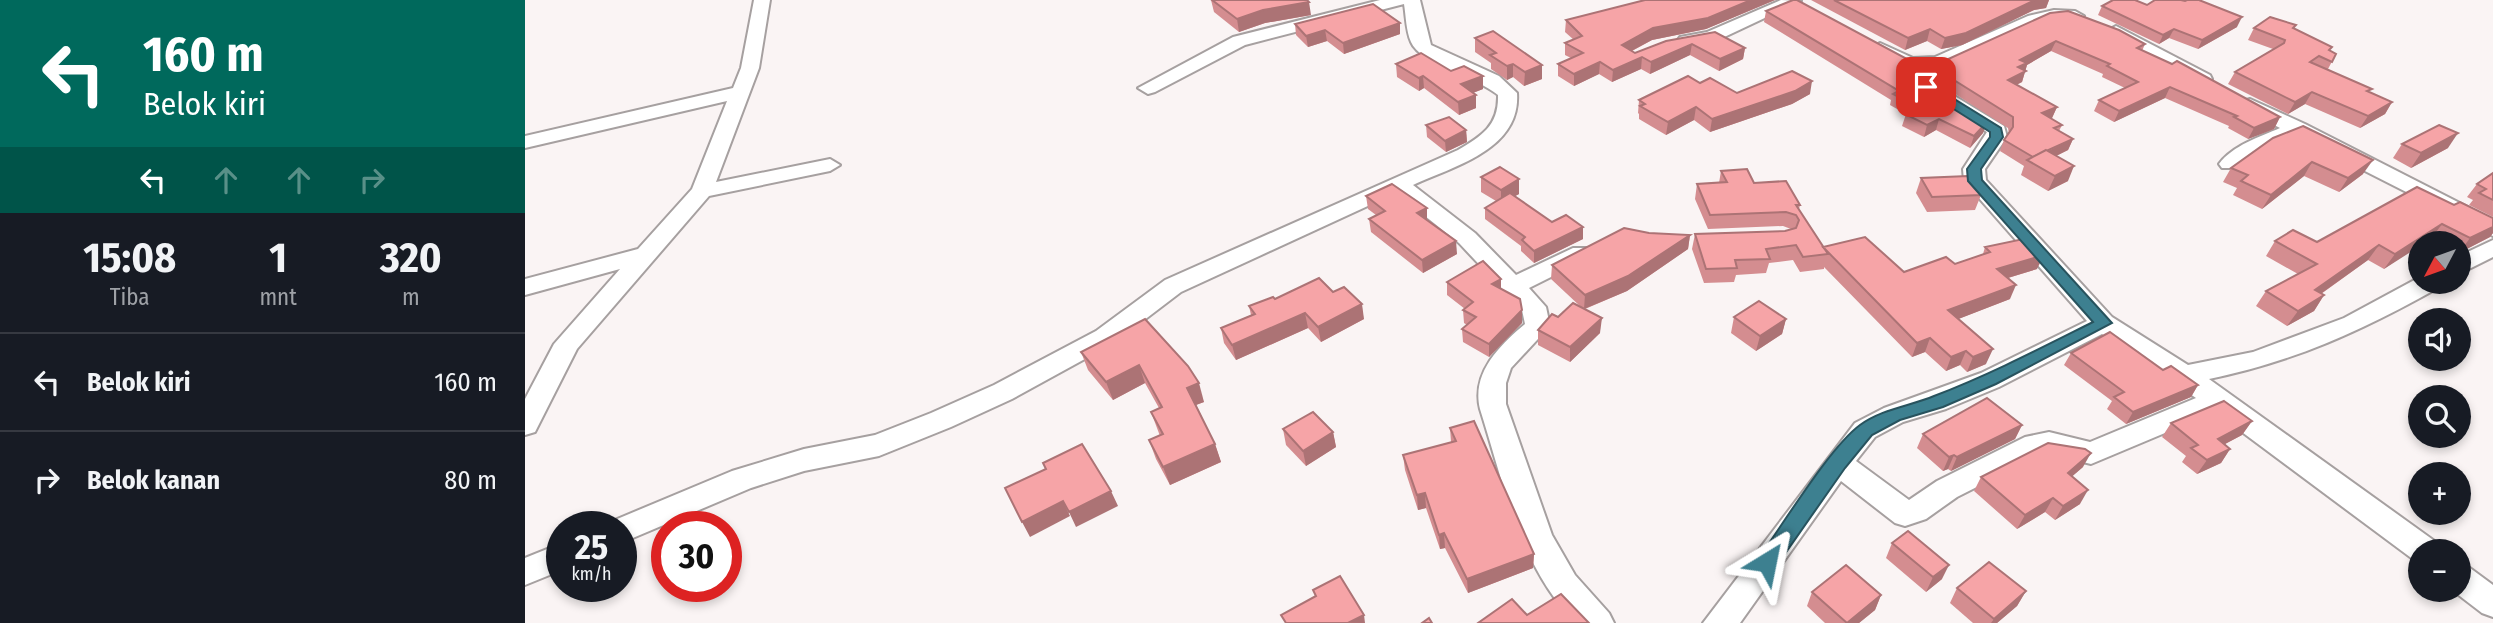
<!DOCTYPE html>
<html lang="id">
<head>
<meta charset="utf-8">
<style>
  :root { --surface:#171b24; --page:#242831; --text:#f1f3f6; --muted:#9ea1a6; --line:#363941 }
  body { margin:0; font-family:"Fira Sans Condensed",sans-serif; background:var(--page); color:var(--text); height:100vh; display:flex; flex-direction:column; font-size:26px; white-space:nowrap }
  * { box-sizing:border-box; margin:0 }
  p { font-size:23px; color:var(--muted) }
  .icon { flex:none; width:38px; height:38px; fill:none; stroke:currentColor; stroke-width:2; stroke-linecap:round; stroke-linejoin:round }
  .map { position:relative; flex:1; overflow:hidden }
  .drawer { display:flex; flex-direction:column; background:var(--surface); width:525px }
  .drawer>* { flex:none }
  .top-card { background:#00695c; color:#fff; overflow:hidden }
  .needle { width:46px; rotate:229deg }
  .buttons { position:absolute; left:1883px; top:231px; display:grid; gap:14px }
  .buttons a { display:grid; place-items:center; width:63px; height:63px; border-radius:50%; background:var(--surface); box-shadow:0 4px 10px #0003; font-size:35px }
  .speed { position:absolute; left:21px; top:511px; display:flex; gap:14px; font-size:35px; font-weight:700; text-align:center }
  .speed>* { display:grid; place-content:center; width:91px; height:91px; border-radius:50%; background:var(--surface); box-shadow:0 4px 10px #0003; line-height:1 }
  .speed small { font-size:18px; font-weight:400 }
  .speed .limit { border:10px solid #d22; background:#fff; color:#111 }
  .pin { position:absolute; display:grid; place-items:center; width:60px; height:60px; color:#fff; margin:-30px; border-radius:14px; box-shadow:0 4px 10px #0006 }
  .me { position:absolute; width:77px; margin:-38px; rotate:35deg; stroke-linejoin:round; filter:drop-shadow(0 0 5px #0008) }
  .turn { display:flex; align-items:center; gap:24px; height:147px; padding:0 28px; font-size:32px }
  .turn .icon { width:91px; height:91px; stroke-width:2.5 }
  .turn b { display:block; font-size:49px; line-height:60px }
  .lanes { display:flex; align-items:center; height:66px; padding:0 28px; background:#0003; justify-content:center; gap:35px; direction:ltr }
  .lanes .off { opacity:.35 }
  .eta { display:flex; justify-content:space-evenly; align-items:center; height:119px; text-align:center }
  .eta b { font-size:42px; font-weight:700; line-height:49px }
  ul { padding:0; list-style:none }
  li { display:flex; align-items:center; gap:21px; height:98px; padding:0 28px; border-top:2px solid var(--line) }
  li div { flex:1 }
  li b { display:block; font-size:26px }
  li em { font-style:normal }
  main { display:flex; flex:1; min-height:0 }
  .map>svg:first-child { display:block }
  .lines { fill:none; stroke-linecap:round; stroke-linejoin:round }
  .minor-casing { stroke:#a6a0a0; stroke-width:4 }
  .minor { fill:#fff; fill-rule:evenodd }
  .wall { fill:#d48d90 }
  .shaded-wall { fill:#ac7375 }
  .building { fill:#f6a4a7; stroke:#ac7375; stroke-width:2 }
  .route { fill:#3d8090; stroke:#28535e; stroke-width:2 }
</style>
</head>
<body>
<main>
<section class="drawer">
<div class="top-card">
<div class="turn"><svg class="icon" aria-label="left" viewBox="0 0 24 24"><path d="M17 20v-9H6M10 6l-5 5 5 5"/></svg><div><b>160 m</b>Belok kiri</div></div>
<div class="lanes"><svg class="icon" aria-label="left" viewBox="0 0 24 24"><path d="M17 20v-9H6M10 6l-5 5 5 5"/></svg><svg class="icon off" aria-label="ahead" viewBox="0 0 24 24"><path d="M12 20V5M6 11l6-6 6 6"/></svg><svg class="icon off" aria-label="ahead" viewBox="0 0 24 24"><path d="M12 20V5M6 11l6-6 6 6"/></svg><svg class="icon off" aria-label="right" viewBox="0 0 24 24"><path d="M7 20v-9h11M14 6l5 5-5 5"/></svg></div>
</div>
<div class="eta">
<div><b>15:08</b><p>Tiba</p></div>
<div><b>1</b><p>mnt</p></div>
<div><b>320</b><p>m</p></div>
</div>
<ul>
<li><svg class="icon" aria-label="left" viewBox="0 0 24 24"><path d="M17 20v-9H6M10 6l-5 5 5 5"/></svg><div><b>Belok kiri</b></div><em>160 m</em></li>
<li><svg class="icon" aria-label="right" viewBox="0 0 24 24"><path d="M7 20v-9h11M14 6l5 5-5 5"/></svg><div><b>Belok kanan</b></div><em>80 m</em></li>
</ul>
</section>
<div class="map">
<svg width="1968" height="623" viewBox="0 0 1968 623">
  <rect width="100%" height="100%" fill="#faf4f4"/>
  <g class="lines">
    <g class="minor-casing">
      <g id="minor">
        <polygon points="229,0 245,0 234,68 191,182 305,159 315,165 305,171 184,196 52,349 10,432 0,435 0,399 29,344 95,269 0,295 0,279 113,249 167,189 202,101 0,148 0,136 208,88 216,68"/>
        <path d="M855 0H895L906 45 974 76 992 93C996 149 930 166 888 185L950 233 991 275 1048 248H1064L1068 253 1064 258 1004 288 1021 307 1025 326 986 368 981 383V404L1027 535 1050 575 1084 613 1089 623H1051C995 568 978 481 955 409 946 373 975 345 1000 324L997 310 934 243 871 193 656 292 589 343 487 399 426 427 354 456 279 471 226 488 96 543V527H83L85 522 207 471 279 449 350 435 406 413 469 385 571 331 640 280 933 150C957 136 974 125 973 95 952 77 894 63 886 42 881 31 881 16 879 4L720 45 630 92 623 94 613 88 708 37Z"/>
        <polygon points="1256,0 1276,1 1193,40 1161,46 1152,41 1155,37 1182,32"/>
        <path d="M1529 10 1550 11 1559 16C1550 26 1525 20 1512 24 1473 38 1442 65 1400 69L1408 83 1479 126 1482 137 1460 169 1461 180 1587 317 1663 365 1728 352 1819 318 1895 277V282H1917L1913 288C1836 331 1771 361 1684 379L1911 542 1915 551H1895V562L1889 560 1690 412 1566 464 1524 454 1515 455 1432 497 1401 519 1380 526 1370 523 1316 481 1215 623H1178L1330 423 1359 408 1456 373 1562 321 1439 181 1438 169 1462 132 1394 91 1381 68 1346 48 1355 43 1388 58 1410 57 1503 16ZM1577 334 1671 398 1565 442 1524 432 1500 437 1412 481 1384 500 1331 461 1350 437 1378 422 1421 409 1474 387Z"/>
        <polygon points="1591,26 1685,75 1687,79 1685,83 1671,83 1585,35 1582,31"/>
        <path d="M1725 99 1780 124 1968 220V236L1771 136 1732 153 1711 168H1697L1694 164C1708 145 1735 137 1755 128L1718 109 1715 105 1718 101Z"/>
        <polygon points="1968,240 1968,257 1934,274 1934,256"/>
        <polygon points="37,543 37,570 0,585 0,558"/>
        <polygon points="1934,564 1945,568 1968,585 1968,617 1957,613 1927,590 1934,590"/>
      </g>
    </g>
    <use href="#minor" class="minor"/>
  </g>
  <g class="wall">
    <polygon points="686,0 786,15 740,23 714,32 689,12"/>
    <polygon points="1116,0 1250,0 1181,29 1127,40 1107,51 1110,53 1141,41 1220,48 1218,59 1194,71 1165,55 1125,74 1116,69 1087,82 1074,74 1049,86 1033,76 1033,64 1046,58 1040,55 1040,43 1049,40 1040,32 1041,20 1117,1"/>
    <polygon points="1286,0 1524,0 1521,8 1509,10 1437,45 1416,49 1402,41 1380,50"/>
    <polygon points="1622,5 1712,27 1673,49 1644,38 1634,44 1573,15 1577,6"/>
    <polygon points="1241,11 1396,82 1458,133 1445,148 1411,130 1399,137 1377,126 1381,114 1365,105 1366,100 1239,22"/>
    <polygon points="1525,13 1620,44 1617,51 1755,117 1749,129 1723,139 1703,128 1704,126 1640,98 1589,122 1569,111 1574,100 1600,88 1577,77 1578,74 1526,51 1502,65 1497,82 1491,85 1532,107 1527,118 1526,119 1537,125 1534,131 1548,139 1543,150 1531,156 1543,181 1523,191 1496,175 1499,166 1475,151 1479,140 1484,134 1483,128 1410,81 1407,76 1410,65"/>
    <polygon points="770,24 875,34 819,54 802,41 783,47 771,35"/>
    <polygon points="1729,28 1769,28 1811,54 1803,69 1845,93 1867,102 1860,114 1835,128 1780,104 1763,114 1703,84 1710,72 1748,49 1723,40"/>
    <polygon points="950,38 1017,65 1017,79 999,86 988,77 982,80 966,69 966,63 950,52"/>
    <polygon points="871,64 958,76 958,89 948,93 951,108 934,115 899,88 894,91 872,77"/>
    <polygon points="1175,83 1212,93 1285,94 1267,104 1185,132 1169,120 1141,135 1114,119 1114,114 1113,113 1114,100"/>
    <polygon points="901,125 941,130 942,142 921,152 902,137"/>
    <polygon points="1748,138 1838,174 1814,192 1779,176 1737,209 1708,195 1712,188 1698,182 1706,168"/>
    <polygon points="1877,144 1923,148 1886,168 1868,158"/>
    <polygon points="1196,171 1229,183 1275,205 1274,209 1298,247 1379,272 1430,264 1458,254 1460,247 1512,269 1483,278 1485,299 1433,319 1461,364 1442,372 1435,365 1421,371 1400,352 1387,357 1299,267 1299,269 1275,272 1268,260 1244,263 1241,273 1211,275 1209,282 1179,283 1167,249 1170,234 1260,231 1266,229 1258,226 1183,229 1170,199 1172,184 1194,183"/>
    <polygon points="1968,173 1968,217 1944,205 1948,200 1942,197 1952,184"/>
    <polygon points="956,177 994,179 994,194 990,196 1027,222 1058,239 1009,263 996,251 996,246 960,219 960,208 971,201 956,192"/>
    <polygon points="1396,178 1456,195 1450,210 1402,212 1391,193"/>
    <polygon points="841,196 902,220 932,254 898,273 846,232 844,219 851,215 843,209"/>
    <polygon points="1929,205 1968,218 1968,233 1965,237 1934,253 1934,243 1915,243 1906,239 1899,243 1895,243 1859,269 1843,260 1796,294 1799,295 1789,311 1762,326 1731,306 1741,291 1773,274 1741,256 1750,241 1792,242"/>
    <polygon points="1124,233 1165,235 1163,249 1102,291 1060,309 1075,333 1045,362 1013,345 1013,330 1033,317 1056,307 1026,279 1027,265"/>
    <polygon points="976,279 976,289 997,323 964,357 938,342 937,329 942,325 939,323 938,310 940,309 922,295 922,282"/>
    <polygon points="808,292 839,319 796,342 783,328 711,360 699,343 696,328 726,315 724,306 750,299"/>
    <polygon points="1209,317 1261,319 1257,334 1231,351 1206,333"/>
    <polygon points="620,319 679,402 671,405 690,444 696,462 645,485 631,459 624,440 635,436 626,412 634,408 620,383 588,400 563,370 556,352"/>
    <polygon points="1546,353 1638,370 1673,385 1666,397 1601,424 1582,409 1587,401 1539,365"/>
    <polygon points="1727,421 1717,435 1700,444 1705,449 1696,463 1672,474 1657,462 1661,456 1637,437 1646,423"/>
    <polygon points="1497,425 1490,439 1426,471 1423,469 1418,471 1392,448 1398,434"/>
    <polygon points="925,428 1009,554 1008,568 943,593 920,548 915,549 901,508 893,510 880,470 878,455 926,442"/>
    <polygon points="758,429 808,432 811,447 781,466 761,445"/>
    <polygon points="1558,467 1547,476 1555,504 1530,520 1520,512 1492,529 1449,491 1456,477"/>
    <polygon points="1367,543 1417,579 1401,592 1361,558"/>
    <polygon points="1432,588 1501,591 1492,606 1472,623 1448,623 1425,603"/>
    <polygon points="1287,592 1356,595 1350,610 1334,623 1300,623 1282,606"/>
  </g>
  <g class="shaded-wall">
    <polygon points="1226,0 1250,0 1181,29 1127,40 1097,56 1097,45 1128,28"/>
    <polygon points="1510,0 1524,0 1521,8 1509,10 1437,45 1416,49 1420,38"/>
    <polygon points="784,2 786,15 740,23 714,32 712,19 738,10"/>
    <polygon points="1717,17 1712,27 1673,49 1677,40"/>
    <polygon points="875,23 875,34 819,54 818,43"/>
    <polygon points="1405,29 1402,41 1380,50 1383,38"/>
    <polygon points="1649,29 1644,38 1634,44 1638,35"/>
    <polygon points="800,30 802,41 783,47 781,36"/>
    <polygon points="1531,41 1526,51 1502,65 1497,82 1479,91 1483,80 1495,60"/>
    <polygon points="1167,44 1165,55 1125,74 1126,62"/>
    <polygon points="1220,48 1218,59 1194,71 1195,59"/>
    <polygon points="1117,57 1116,69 1087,82 1088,70"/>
    <polygon points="1075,62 1074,74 1049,86 1049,74"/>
    <polygon points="988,64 988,77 982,80 982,66"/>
    <polygon points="1017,65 1017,79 999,86 1000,72"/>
    <polygon points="898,76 899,88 894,91 894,78"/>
    <polygon points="958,76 958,89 937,97 936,84"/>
    <polygon points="1287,81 1285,94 1267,104 1185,132 1187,119"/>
    <polygon points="1645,87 1640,98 1589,122 1594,111"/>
    <polygon points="1787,92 1780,104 1763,114 1770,102"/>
    <polygon points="951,95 951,108 934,115 933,102"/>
    <polygon points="1867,102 1860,114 1835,128 1843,116"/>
    <polygon points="1171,107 1169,120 1141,135 1143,122"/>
    <polygon points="1532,107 1527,118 1512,124 1517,113"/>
    <polygon points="1755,117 1749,129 1723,139 1729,128"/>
    <polygon points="1414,119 1411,130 1399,137 1402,125"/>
    <polygon points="1463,121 1458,133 1445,148 1449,136"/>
    <polygon points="941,130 942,142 921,152 920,141"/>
    <polygon points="1933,133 1923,148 1886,168 1896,153"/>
    <polygon points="1548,139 1543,150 1511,166 1509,158"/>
    <polygon points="1848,160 1838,174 1814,192 1823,178"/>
    <polygon points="1787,162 1779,176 1737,209 1746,195"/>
    <polygon points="1549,166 1543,181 1523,191 1530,176"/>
    <polygon points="994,179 994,194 976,204 976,190"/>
    <polygon points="902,208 902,221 892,213"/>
    <polygon points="1917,224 1906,239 1899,243 1895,243 1895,246 1859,269 1870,254"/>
    <polygon points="1058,227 1058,239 1009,263 1009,251"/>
    <polygon points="1968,227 1968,233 1965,237 1934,253 1945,238"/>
    <polygon points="1165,235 1163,249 1102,291 1059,309 1060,295"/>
    <polygon points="931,241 932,254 898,273 897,260"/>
    <polygon points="1854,245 1843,260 1780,305 1790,290"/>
    <polygon points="1519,255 1512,269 1466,283 1472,269"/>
    <polygon points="976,279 976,292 967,284"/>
    <polygon points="1491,285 1485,299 1418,325 1423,310"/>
    <polygon points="1799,295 1789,311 1762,326 1773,311"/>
    <polygon points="837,304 839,319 796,342 793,327"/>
    <polygon points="997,310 997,323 964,357 964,344"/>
    <polygon points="780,313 783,328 711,360 707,345"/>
    <polygon points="1077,318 1075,333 1045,362 1045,347"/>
    <polygon points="1261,319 1257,334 1231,351 1235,336"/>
    <polygon points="1405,338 1400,352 1387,357 1392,343"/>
    <polygon points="1468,349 1461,364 1442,372 1448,357"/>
    <polygon points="1441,351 1435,365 1421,371 1426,357"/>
    <polygon points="614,365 620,383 588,400 581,382"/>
    <polygon points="674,383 679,402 668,406 662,388"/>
    <polygon points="1673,385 1666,397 1601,424 1608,412"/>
    <polygon points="1727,421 1717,435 1683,453 1693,439"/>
    <polygon points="1497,425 1490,439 1426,471 1432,457"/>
    <polygon points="808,432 811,447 781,466 778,451"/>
    <polygon points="690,444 696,462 645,485 638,467"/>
    <polygon points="1705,449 1696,463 1672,474 1682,460"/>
    <polygon points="1566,453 1558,467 1535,487 1543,473"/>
    <polygon points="1429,455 1423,469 1418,471 1424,457"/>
    <polygon points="1563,490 1555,504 1530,520 1538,506"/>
    <polygon points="586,491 593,506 551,527 544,512"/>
    <polygon points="900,493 901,508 893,510 892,495"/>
    <polygon points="1528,498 1520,512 1492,529 1500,515"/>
    <polygon points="538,501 545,516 505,537 497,522"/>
    <polygon points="919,533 920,548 915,549 914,535"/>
    <polygon points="1009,554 1008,568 943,593 942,579"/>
    <polygon points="1424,565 1417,579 1401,592 1408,577"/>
    <polygon points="1501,591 1492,606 1472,623 1466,623 1469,619"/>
    <polygon points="1356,595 1350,610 1334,623 1322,623"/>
    <polygon points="839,615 840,623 823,623"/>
  </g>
  <g class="building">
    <polygon points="687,0 782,0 784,2 738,10 712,19"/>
    <polygon points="1120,0 1226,0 1183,18 1128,28 1097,45 1110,53 1141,41 1190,32 1220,48 1195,59 1167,44 1126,62 1117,57 1088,70 1075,62 1049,74 1033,64 1058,53 1040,43 1057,36 1041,20"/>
    <polygon points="1268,0 1272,0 1382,59 1396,82 1463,121 1449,136 1414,119 1402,125 1380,114 1394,107 1368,94 1374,91 1241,11"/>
    <polygon points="1309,0 1510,0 1441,33 1420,38 1405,29 1383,38"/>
    <polygon points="1588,0 1610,0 1622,5 1630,0 1656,0 1660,1 1662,0 1674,0 1717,17 1677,40 1649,29 1638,35 1577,6"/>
    <polygon points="848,4 875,23 818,43 800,30 781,36 770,24"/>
    <polygon points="1543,11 1594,30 1620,44 1612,48 1647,64 1652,61 1755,117 1729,128 1709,117 1712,116 1645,87 1594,111 1574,100 1613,82 1582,66 1585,64 1531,41 1495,60 1502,63 1493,67 1501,71 1483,80 1532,107 1517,113 1537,125 1529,128 1548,139 1508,157 1479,140 1488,127 1488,117 1413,70 1410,65 1525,13"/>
    <polygon points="1745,17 1771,25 1768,28 1807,47 1804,50 1811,54 1807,62 1794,56 1785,62 1847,89 1842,91 1867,102 1843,116 1787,92 1770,102 1710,72 1759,43 1760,40 1729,28"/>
    <polygon points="968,31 1017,65 1000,72 988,64 982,66 965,55 971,53 950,38"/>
    <polygon points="896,53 926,71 939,66 958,76 936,84 951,95 933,102 898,76 894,78 871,64"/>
    <polygon points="1267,71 1287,81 1270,91 1187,119 1171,107 1143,122 1115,106 1120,104 1114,100 1163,76 1175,83 1185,78 1212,93"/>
    <polygon points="924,117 941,130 920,141 901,125"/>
    <polygon points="1914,125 1933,133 1896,153 1877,144"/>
    <polygon points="1778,126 1848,160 1823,178 1787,162 1746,195 1716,181 1723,175 1706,168 1748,138"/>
    <polygon points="1521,150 1549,166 1530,176 1502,160"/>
    <polygon points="975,167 994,179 976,190 956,177"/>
    <polygon points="1222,169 1229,183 1261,181 1275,205 1271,205 1303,254 1278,257 1271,245 1241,249 1245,259 1210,260 1212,268 1181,269 1170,234 1260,231 1271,228 1274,220 1271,215 1261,212 1185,215 1172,184 1202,182 1196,171"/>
    <polygon points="1968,173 1968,200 1954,193 1961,189 1952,184"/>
    <polygon points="1443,176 1456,195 1407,197 1396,178"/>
    <polygon points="867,184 902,208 892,213 931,241 897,260 844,219 860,211 841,196"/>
    <polygon points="1892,187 1929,205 1935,202 1968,218 1968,227 1945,238 1917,224 1870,254 1854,245 1790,290 1799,295 1773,311 1741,291 1792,264 1750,241 1768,230 1792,242"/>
    <polygon points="985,193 1027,222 1041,215 1058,227 1009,251 997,240 1000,237 960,208"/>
    <polygon points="1099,228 1124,233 1165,235 1103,276 1060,295 1027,265"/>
    <polygon points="1340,237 1379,272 1421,257 1430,264 1465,252 1460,247 1503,238 1519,255 1472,269 1491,285 1423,310 1468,349 1448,357 1441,351 1426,357 1405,338 1392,343 1298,247"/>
    <polygon points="958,261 976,279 967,284 995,299 997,310 964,344 937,329 951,317 938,310 948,302 922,282"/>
    <polygon points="794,278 808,292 819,287 837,304 793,327 780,313 707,345 696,328 730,314 724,306 748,297 750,299"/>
    <polygon points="1234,301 1261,319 1235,336 1209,317"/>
    <polygon points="1048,303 1077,318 1045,347 1013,330 1027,314 1033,317"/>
    <polygon points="620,319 663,366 674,383 662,388 690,444 638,467 624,440 638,434 626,412 637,407 614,365 581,382 556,352"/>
    <polygon points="1585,332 1638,370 1646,366 1673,385 1608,412 1589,397 1599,392 1546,353"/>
    <polygon points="1462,398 1497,425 1432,457 1429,455 1424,457 1398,434"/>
    <polygon points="1699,401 1727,421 1693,439 1705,449 1682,460 1666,448 1673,445 1646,423"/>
    <polygon points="788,412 808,432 778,451 758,429"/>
    <polygon points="949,421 1009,554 942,579 919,533 914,535 900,493 892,495 878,455 931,441 925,428"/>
    <polygon points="1523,443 1560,449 1566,453 1543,473 1563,490 1538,506 1528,498 1500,515 1456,477"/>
    <polygon points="557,444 586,491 544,512 538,501 497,522 480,488 521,469 518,463"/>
    <polygon points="1383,531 1424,565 1408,577 1367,543"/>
    <polygon points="1464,562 1501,591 1469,619 1432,588"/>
    <polygon points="1321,565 1356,595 1322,623 1287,592"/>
    <polygon points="815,576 839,615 823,623 761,623 756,615 791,596 788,590"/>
    <polygon points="1036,594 1064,623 953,623 987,599 1002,615"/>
    <polygon points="904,618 907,623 897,623"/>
  </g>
  <path class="route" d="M1397 84H1405L1476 128 1478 137 1456 169 1457 180 1587 323 1471 384 1418 407 1375 420 1347 435 1320 468 1250 568 1242 571 1235 568 1233 562 1235 556C1259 523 1305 447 1335 425 1357 409 1385 406 1409 396 1464 375 1516 348 1568 322L1443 181 1442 169 1465 137V132L1397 89Z"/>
</svg>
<div class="buttons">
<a><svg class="needle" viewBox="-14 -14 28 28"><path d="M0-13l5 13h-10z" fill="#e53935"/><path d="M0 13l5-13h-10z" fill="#9ea1a6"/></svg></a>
<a><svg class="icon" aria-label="sound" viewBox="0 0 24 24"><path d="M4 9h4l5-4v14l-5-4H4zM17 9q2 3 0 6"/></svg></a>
<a><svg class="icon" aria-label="search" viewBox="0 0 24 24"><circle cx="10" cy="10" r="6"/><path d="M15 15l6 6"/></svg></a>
<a>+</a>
<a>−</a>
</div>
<div class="speed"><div>25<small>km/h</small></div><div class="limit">30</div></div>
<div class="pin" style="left:1401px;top:87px;background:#d93025"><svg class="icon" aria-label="arrive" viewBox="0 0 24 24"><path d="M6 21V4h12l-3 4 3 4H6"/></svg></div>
<svg class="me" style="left:1242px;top:562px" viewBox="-20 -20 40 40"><path d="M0-17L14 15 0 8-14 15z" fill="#3d8090" stroke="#fff" stroke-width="4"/></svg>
</div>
</main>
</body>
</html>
